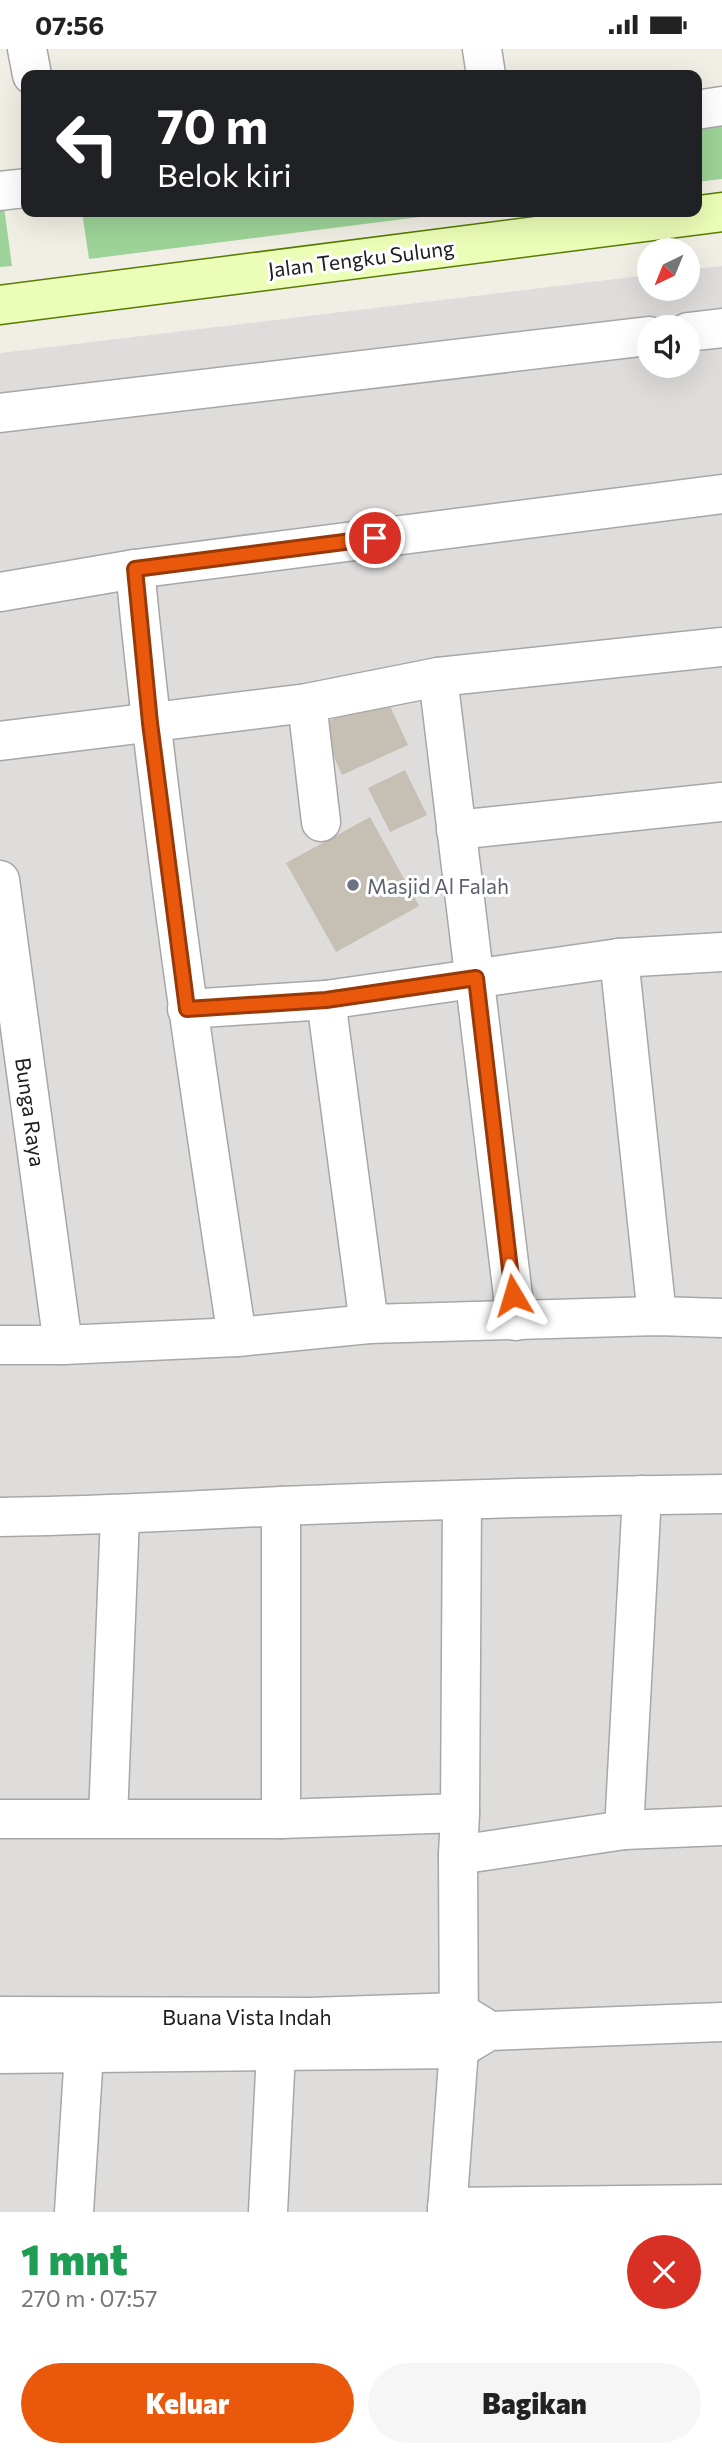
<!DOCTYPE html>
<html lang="id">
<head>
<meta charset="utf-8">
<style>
  :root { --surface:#fff; --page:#f6f6f6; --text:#222; --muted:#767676; --accent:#ea580c }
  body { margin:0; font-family:Commissioner,sans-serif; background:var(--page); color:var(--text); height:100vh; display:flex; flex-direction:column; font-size:26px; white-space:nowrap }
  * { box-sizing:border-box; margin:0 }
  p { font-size:23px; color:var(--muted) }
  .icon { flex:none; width:38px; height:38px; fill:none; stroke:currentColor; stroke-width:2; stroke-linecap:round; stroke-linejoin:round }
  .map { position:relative; height:2163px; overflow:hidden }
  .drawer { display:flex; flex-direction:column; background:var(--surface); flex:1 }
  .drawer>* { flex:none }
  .guide { position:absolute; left:21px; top:21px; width:681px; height:147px; border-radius:14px; box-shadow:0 7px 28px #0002; background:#202124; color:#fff; overflow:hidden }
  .needle { width:46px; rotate:223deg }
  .buttons { position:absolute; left:637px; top:189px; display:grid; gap:14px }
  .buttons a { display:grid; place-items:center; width:63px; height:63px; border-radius:50%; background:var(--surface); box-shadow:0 7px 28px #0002; font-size:35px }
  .pin { position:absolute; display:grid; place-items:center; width:60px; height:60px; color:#fff; margin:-30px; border:4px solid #fff; border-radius:50%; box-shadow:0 2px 7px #0007 }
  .me { position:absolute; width:77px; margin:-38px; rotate:353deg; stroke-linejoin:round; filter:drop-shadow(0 0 5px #0008) }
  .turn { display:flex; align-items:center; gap:24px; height:147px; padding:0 21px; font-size:32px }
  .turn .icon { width:91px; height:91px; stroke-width:2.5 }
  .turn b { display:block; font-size:49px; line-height:60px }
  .round { display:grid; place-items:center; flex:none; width:74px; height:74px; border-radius:37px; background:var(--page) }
  .headline { display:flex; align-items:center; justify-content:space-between; height:119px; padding:0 21px }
  h1 { font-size:42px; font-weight:800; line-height:52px; color:#1e9e55 }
  .cta { display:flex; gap:14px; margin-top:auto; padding:14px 21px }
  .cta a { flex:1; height:80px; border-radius:42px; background:var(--accent); color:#fff; font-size:28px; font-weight:800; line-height:80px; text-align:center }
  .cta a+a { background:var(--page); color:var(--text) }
  .status { display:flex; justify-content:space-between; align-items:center; height:49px; padding:0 35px; background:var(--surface); direction:ltr }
  .status svg { height:19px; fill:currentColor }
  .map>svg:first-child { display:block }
  .residential { fill:#dedddc; fill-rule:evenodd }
  .forest { fill:#9dd398 }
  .building { fill:#c6bfb4 }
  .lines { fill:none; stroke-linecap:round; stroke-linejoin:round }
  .street-casing { stroke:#a7a7a7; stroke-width:41 }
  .secondary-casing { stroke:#567d00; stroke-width:41 }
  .street { stroke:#fff; stroke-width:38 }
  .secondary { stroke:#ecfdb7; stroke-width:38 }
  .route-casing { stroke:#983908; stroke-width:18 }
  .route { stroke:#ea580c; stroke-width:12 }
  .worship-dot { fill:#6b7280; stroke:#fff; stroke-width:2.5 }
  .labels { text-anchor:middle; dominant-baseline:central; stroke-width:6; stroke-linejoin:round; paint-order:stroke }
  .street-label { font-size:21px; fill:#202020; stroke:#fff }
  .worship-label { font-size:21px; fill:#5b616d; stroke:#fff; text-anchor:start }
</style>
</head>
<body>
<div class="status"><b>07:56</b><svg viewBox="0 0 49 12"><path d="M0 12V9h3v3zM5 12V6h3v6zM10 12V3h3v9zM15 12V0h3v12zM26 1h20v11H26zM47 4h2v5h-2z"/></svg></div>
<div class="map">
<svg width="722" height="2163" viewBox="0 0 722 2163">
  <rect width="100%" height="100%" fill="#f1efe5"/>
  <path class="residential" d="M722 217V2163H0V304L649 226V240H688V221ZM649 278H688V317H649Z"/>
  <g class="forest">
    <polygon points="722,69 722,130 697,133 696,73"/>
    <polygon points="3,151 12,217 0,218 0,152"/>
    <polygon points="82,163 459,163 89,210"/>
  </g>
  <g class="building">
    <polygon points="385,646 408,696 342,726 320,676"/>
    <polygon points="405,721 427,766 390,783 368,739"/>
    <polygon points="370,768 419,857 336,903 286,814"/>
  </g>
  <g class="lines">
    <g class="street-casing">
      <g id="street">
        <polyline points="27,0 32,26"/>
        <polyline points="482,0 486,26"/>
        <polyline points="696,61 722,57"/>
        <polyline points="0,142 26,139"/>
        <polyline points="688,283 722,279"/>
        <polyline points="0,364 649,287"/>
        <path d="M135 520C160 778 198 1033 237 1288"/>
        <polyline points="0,543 135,520 722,445"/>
        <polyline points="438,628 516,1272"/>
        <polyline points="307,654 321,773"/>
        <polyline points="0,692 307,654 438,628 722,598"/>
        <polyline points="456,781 722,753"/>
        <polyline points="0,831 63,1296"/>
        <polyline points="619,909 657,1267"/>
        <polyline points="326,951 369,1275"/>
        <polyline points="187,960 326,951 619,909 722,903"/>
        <polyline points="0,1296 63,1296 237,1288 369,1275 657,1267 722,1269"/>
        <path d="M0 1468C94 1467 187 1462 281 1457 428 1451 575 1447 722 1445"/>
        <polyline points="108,1769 120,1467"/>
        <polyline points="0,1770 281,1770 460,1764"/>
        <polyline points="281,1770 281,1457"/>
        <polyline points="624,1781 642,1446"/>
        <polyline points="458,1806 624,1781 722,1777"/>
        <polyline points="0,1967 310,1968 459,1963 482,1977"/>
        <polyline points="0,2005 459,2000 489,1982 722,1973"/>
        <polyline points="447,2158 722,2155"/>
        <polyline points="74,2163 84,2004"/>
        <polyline points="268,2163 276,2003"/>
        <polyline points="447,2163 459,2000 458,1806 460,1764 462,1451"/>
      </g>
    </g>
    <g class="secondary-casing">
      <polyline id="secondary" points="0,256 722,163"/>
    </g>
    <use href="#street" class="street"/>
    <use href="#secondary" class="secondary"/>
  </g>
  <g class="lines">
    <g class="route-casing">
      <polyline id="route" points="375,489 135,520 150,674 187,960 326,951 476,929 513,1246"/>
    </g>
    <use href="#route" class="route"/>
  </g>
  <circle class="worship-dot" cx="353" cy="836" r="7"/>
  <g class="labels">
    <g class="street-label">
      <text transform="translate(361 209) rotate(-7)">Jalan Tengku Sulung</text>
      <text transform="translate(31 1063) rotate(82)">Bunga Raya</text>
      <text x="247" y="1967">Buana Vista Indah</text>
    </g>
    <g class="worship-label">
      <text x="367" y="836">Masjid Al Falah</text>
    </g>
  </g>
</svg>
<div class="buttons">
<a><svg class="needle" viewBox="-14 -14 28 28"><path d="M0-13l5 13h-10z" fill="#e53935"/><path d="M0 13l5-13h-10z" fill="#767676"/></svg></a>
<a><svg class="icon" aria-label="sound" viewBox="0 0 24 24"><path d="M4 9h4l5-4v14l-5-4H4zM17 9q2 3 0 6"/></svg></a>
</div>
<div class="pin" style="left:375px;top:489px;background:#d93025"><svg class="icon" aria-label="arrive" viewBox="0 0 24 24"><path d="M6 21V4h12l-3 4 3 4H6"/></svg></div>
<svg class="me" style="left:513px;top:1246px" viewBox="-20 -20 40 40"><path d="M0-17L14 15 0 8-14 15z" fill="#ea580c" stroke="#fff" stroke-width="4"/></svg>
<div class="guide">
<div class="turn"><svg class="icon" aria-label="left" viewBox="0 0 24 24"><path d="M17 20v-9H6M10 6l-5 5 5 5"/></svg><div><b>70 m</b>Belok kiri</div></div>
</div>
</div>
<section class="drawer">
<div class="headline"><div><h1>1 mnt</h1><p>270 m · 07:57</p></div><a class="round" style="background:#d93025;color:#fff"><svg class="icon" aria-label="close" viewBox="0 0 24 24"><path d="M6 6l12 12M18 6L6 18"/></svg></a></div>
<div class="cta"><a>Keluar</a><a>Bagikan</a></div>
</section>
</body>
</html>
